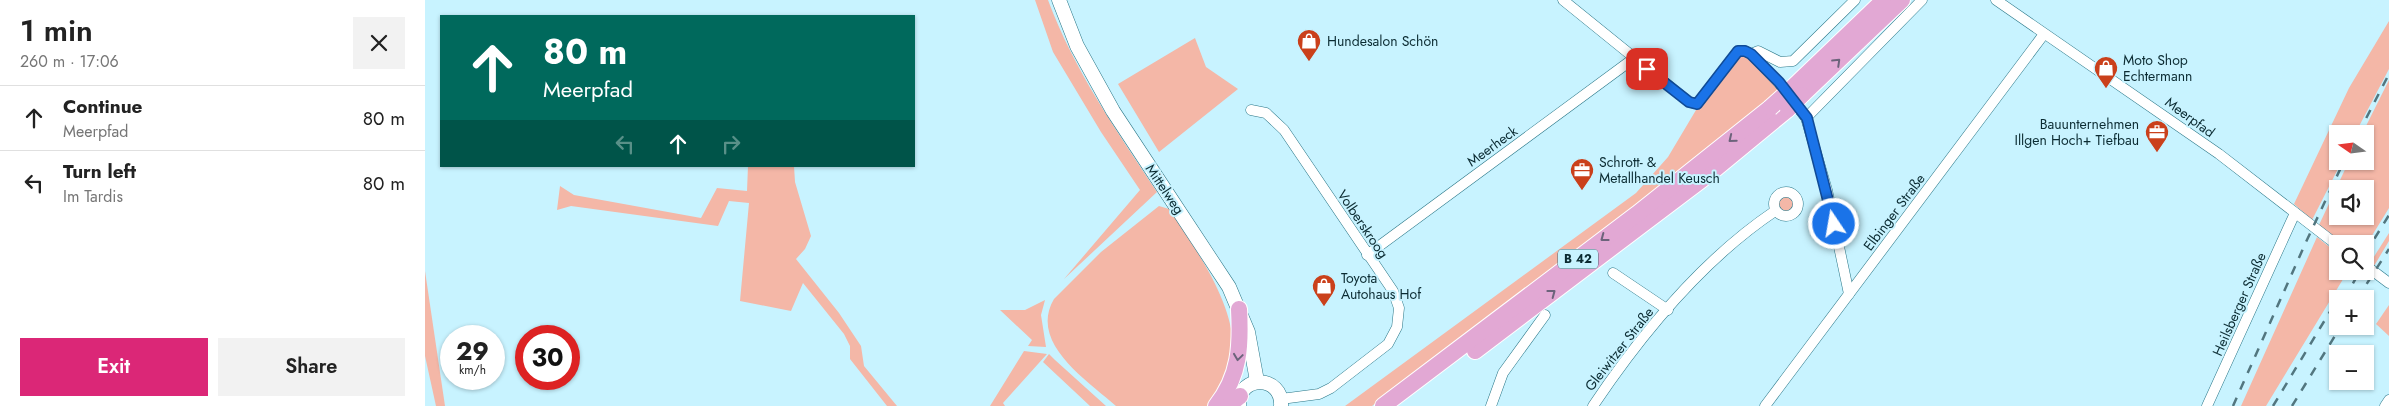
<!DOCTYPE html>
<html lang="en">
<head>
<meta charset="utf-8">
<style>
  :root { --surface:#fff; --page:#f2f2f2; --text:#222; --muted:#767676; --line:#e0e0e0; --accent:#db2777 }
  body { margin:0; font-family:Jost,sans-serif; background:var(--page); color:var(--text); height:100vh; display:flex; flex-direction:column; font-size:19px; white-space:nowrap }
  * { box-sizing:border-box; margin:0 }
  p { font-size:16px; color:var(--muted) }
  .icon { flex:none; width:28px; height:28px; fill:none; stroke:currentColor; stroke-width:2; stroke-linecap:round; stroke-linejoin:round }
  .map { position:relative; flex:1; overflow:hidden }
  .drawer { display:flex; flex-direction:column; background:var(--surface); width:425px }
  .drawer>* { flex:none }
  .top-card { position:absolute; left:15px; top:15px; width:475px; height:152px; border-radius:0px; box-shadow:0 1px 4px #0004; background:#00695c; color:#fff; overflow:hidden }
  .needle { width:32px; rotate:284deg }
  .buttons { position:absolute; left:1904px; top:125px; display:grid; gap:10px }
  .buttons a { display:grid; place-items:center; width:45px; height:45px; border-radius:0px; background:var(--surface); box-shadow:0 1px 4px #0004; font-size:25px }
  .speed { position:absolute; left:15px; top:325px; display:flex; gap:10px; font-size:25px; font-weight:700; text-align:center }
  .speed>* { display:grid; place-content:center; width:65px; height:65px; border-radius:50%; background:var(--surface); box-shadow:0 1px 4px #0004; line-height:1 }
  .speed small { font-size:12px; font-weight:400 }
  .speed .limit { border:8px solid #d22; background:#fff; color:#111 }
  .pin { position:absolute; display:grid; place-items:center; width:42px; height:42px; color:#fff; margin:-21px; border-radius:10px; box-shadow:0 2px 8px #0006 }
  .me { position:absolute; width:55px; margin:-28px; rotate:348deg; stroke-linejoin:round; filter:drop-shadow(0 0 4px #0008) }
  .turn { display:flex; align-items:center; gap:18px; height:105px; padding:0 20px; font-size:22px }
  .turn .icon { width:65px; height:65px; stroke-width:2.5 }
  .turn b { display:block; font-size:35px; line-height:42px }
  .lanes { display:flex; align-items:center; height:48px; padding:0 20px; background:#0003; justify-content:center; gap:25px; direction:ltr }
  .lanes .off { opacity:.35 }
  .round { display:grid; place-items:center; flex:none; width:52px; height:52px; border-radius:0px; background:var(--page) }
  .summary { display:flex; align-items:center; justify-content:space-between; height:85px; padding:0 20px }
  h1 { font-size:30px; font-weight:600; line-height:38px }
  .cta { display:flex; gap:10px; margin-top:auto; padding:10px 20px }
  .cta a { flex:1; height:58px; border-radius:0px; background:var(--accent); color:#fff; font-size:20px; font-weight:600; line-height:58px; text-align:center }
  .cta a+a { background:var(--page); color:var(--text) }
  ul { padding:0; list-style:none }
  li { display:flex; align-items:center; gap:15px; height:65px; padding:0 20px; border-top:1px solid var(--line) }
  li div { flex:1 }
  li b { display:block; font-size:19px }
  li em { font-style:normal }
  main { display:flex; flex:1; min-height:0 }
  .map>svg:first-child { display:block }
  .green { fill:#f4b7a7; fill-rule:evenodd }
  .lines { fill:none; stroke-linecap:round; stroke-linejoin:round }
  .minor-casing { stroke:#287687; stroke-width:11 }
  .secondary-casing { stroke:#287687; stroke-width:15 }
  .trunk-casing { stroke:#fff; stroke-width:18 }
  .minor { stroke:#fff; stroke-width:10 }
  .secondary { stroke:#fff; stroke-width:14 }
  .trunk { stroke:#e2a8d4; stroke-width:16 }
  .rail { stroke:#52767f; stroke-width:2.5; stroke-dasharray:9 9; stroke-linecap:butt }
  .trunk-bridge-casing { stroke:#fff; stroke-width:18; stroke-linecap:butt }
  .trunk-bridge { stroke:#e2a8d4; stroke-width:16 }
  .oneway { stroke:#6c637b }
  .route-casing { stroke:#114b97; stroke-width:12 }
  .route { stroke:#1a73e8; stroke-width:9 }
  .labels { text-anchor:middle; dominant-baseline:central; stroke-width:4; stroke-linejoin:round; paint-order:stroke }
  .shield { fill:#c8f3ff; stroke:#446770; stroke-width:1 }
  .shield-label { font-size:12px; font-weight:bold; fill:#0b2b32 }
  .poi-label { font-size:14px; fill:#0b2b32; stroke:#c8f3ff; text-anchor:start }
  .street-label { font-size:14px; fill:#0b2b32; stroke:#c8f3ff }
</style>
</head>
<body>
<main>
<section class="drawer">
<div class="summary"><div><h1>1 min</h1><p>260 m · 17:06</p></div><a class="round"><svg class="icon" aria-label="close" viewBox="0 0 24 24"><path d="M6 6l12 12M18 6L6 18"/></svg></a></div>
<ul>
<li><svg class="icon" aria-label="ahead" viewBox="0 0 24 24"><path d="M12 20V5M6 11l6-6 6 6"/></svg><div><b>Continue</b><p>Meerpfad</p></div><em>80 m</em></li>
<li><svg class="icon" aria-label="left" viewBox="0 0 24 24"><path d="M17 20v-9H6M10 6l-5 5 5 5"/></svg><div><b>Turn left</b><p>Im Tardis</p></div><em>80 m</em></li>
</ul>
<div class="cta"><a>Exit</a><a>Share</a></div>
</section>
<div class="map">
<svg width="1964" height="406" viewBox="0 0 1964 406">
  <rect width="100%" height="100%" fill="#c8f3ff"/>
  <g class="green">
    <path d="M610 0H623C649 70 691 130 732 192L639 279 715 190 676 132 628 52Z"/>
    <polygon points="1964,21 1964,69 1930,134 1912,134 1912,161 1917,161 1887,220 1869,204 1924,88"/>
    <polygon points="770,38 781,67 813,89 734,152 693,84"/>
    <polygon points="1318,55 1324,56 1355,91 1210,209 947,406 920,406 1211,193 1243,157 1274,105 1312,56"/>
    <path d="M1964 80V208L1940 247V244H1918L1894 225 1924 161H1940V134H1937ZM1912 189H1940V216H1912Z"/>
    <polygon points="323,166 369,166 370,182 386,236 380,249 371,259 414,313 436,346 439,366 472,406 462,406 425,359 425,346 419,334 378,283 366,311 315,301 324,203 304,201 293,226 146,206 132,210 135,186 149,195 276,218 292,188 322,191"/>
    <circle cx="1361" cy="204" r="8"/>
    <path d="M734 206 744 209C771 249 816 312 807 362 805 374 790 394 784 406H691C663 381 603 343 629 299L676 252Z"/>
    <polygon points="1964,233 1964,241 1949,266 1945,263"/>
    <polygon points="1892,237 1912,253 1912,271 1923,271 1841,406 1816,406"/>
    <polygon points="0,271 20,406 11,406 0,356"/>
    <polygon points="620,300 616,315 621,347 603,346 607,340 575,310 600,310"/>
    <polygon points="1964,305 1964,336 1951,324"/>
    <polygon points="599,351 622,354 578,403 580,406 565,406"/>
    <polygon points="624,354 630,360 681,406 665,406 618,362"/>
  </g>
  <g class="lines">
    <g class="minor-casing">
      <g id="minor">
        <polyline points="1138,0 1264,102 1272,104 1313,51 1320,51 1326,54 1354,83 1381,118 1402,190 1424,294"/>
        <polyline points="1571,0 1794,154 1912,245"/>
        <polyline points="1326,54 1333,51 1355,62 1368,61 1430,0"/>
        <polyline points="826,110 841,113 859,130 968,291 974,308 972,327 963,344 906,388 894,394 856,399"/>
        <polyline points="1381,118 1497,0"/>
        <circle cx="1361" cy="204" r="12"/>
        <polyline points="942,255 1208,59"/>
        <polyline points="1940,265 1964,283"/>
        <polyline points="1188,273 1243,310"/>
        <polyline points="1066,406 1078,373 1120,315"/>
        <path d="M1168 406C1217 333 1277 260 1350 211"/>
        <polyline points="1340,406 1619,34"/>
        <polyline points="1782,406 1870,213"/>
        <polyline points="1960,406 1964,400"/>
      </g>
    </g>
    <g class="secondary-casing">
      <g id="secondary">
        <polyline points="634,0 652,46 688,111 804,287 823,332 832,381"/>
        <path d="M814 405C813 374 858 375 856 406"/>
      </g>
    </g>
    <g class="trunk-casing">
      <g id="trunk">
        <polyline points="1365,90 1459,0"/>
        <polyline points="1377,95 1477,0"/>
        <polyline points="1050,351 1284,174 1363,109"/>
        <path d="M791 406C815 376 816 345 814 309"/>
        <polyline points="803,406 815,396"/>
        <polyline points="958,406 1212,214 1345,108"/>
      </g>
    </g>
    <use href="#minor" class="minor"/>
    <use href="#secondary" class="secondary"/>
    <use href="#trunk" class="trunk"/>
    <g class="rail">
      <polyline points="1933,134 1964,74"/>
      <polyline points="1940,254 1964,215"/>
      <polyline points="1940,264 1950,249"/>
      <polyline points="1919,299 1935,271"/>
      <polyline points="1932,299 1964,249"/>
      <polyline points="1808,406 1881,242 1919,161"/>
      <polyline points="1848,406 1912,300"/>
      <polyline points="1867,406 1916,326"/>
    </g>
    <g class="trunk-bridge-casing">
      <g id="trunk-bridge">
        <polyline points="1345,108 1365,90"/>
        <polyline points="1363,109 1377,95"/>
      </g>
    </g>
    <use href="#trunk-bridge" class="trunk-bridge"/>
  </g>
  <defs><path id="oneway-chevron" d="M-2-3.5L2.5 0L-2 3.5" fill="none" stroke-width="1.6" stroke-linecap="round" stroke-linejoin="round" transform="scale(1.25)"/></defs>
  <g class="oneway">
    <use href="#oneway-chevron" transform="translate(1412 62) rotate(-44)"/>
    <use href="#oneway-chevron" transform="translate(1307 139) rotate(141)"/>
    <use href="#oneway-chevron" transform="translate(1179 238) rotate(143)"/>
    <use href="#oneway-chevron" transform="translate(1127 293) rotate(-37)"/>
    <use href="#oneway-chevron" transform="translate(813 357) rotate(98)"/>
  </g>
  <g class="lines">
    <g class="route-casing">
      <polyline id="route" points="1222,69 1264,102 1272,104 1313,51 1320,51 1326,54 1354,82 1382,118 1409,224"/>
    </g>
    <use href="#route" class="route"/>
  </g>
  <defs>
    <g id="shop-pin" transform="scale(1.25)"><path d="M0 17L-7.5 6A9.5 9.5 0 1 1 7.5 6Z" fill="#ca401b" stroke="#c8f3ff"/><path d="M-5-2.5h2.3a2.7 3.5 0 0 1 5.4 0H5L5.5 6h-11ZM-1.5-2.5h3a1.5 2.3 0 0 0-3 0Z" fill="#fff"/></g>
    <g id="office-pin" transform="scale(1.25)"><path d="M0 17L-7.5 6A9.5 9.5 0 1 1 7.5 6Z" fill="#ca401b" stroke="#c8f3ff"/><path d="M-6-3h4V-5.5h4V-3h4V5H-6ZM-1-4.5V-3h2v-1.5ZM-6 0V1H6V0Z" fill="#fff"/></g>
  </defs>
  <g fill-rule="evenodd">
    <use href="#shop-pin" x="884" y="41"/>
    <use href="#shop-pin" x="1681" y="68"/>
    <use href="#office-pin" x="1732" y="132"/>
    <use href="#office-pin" x="1157" y="170"/>
    <use href="#shop-pin" x="899" y="286"/>
  </g>
  <g class="labels">
    <rect class="shield" x="1133" y="249.5" width="40" height="19" rx="4"/>
    <g class="shield-label">
      <text x="1153" y="259">B 42</text>
    </g>
    <g class="poi-label">
      <text x="902" y="41">Hundesalon Schön</text>
      <text x="1698" y="60">Moto Shop<tspan x="1698" dy="16">Echtermann</tspan></text>
      <text x="1714" y="124" text-anchor="end">Bauunternehmen<tspan x="1714" dy="16">Illgen Hoch+ Tiefbau</tspan></text>
      <text x="1174" y="162">Schrott- &amp;<tspan x="1174" dy="16">Metallhandel Keusch</tspan></text>
      <text x="916" y="278">Toyota<tspan x="916" dy="16">Autohaus Hof</tspan></text>
    </g>
    <g class="street-label">
      <text transform="translate(1765 117) rotate(36)">Meerpfad</text>
      <text transform="translate(1067 146) rotate(-36)">Meerheck</text>
      <text transform="translate(740 189) rotate(56)">Mittelweg</text>
      <text transform="translate(1469 212) rotate(-53)">Elbinger Straße</text>
      <text transform="translate(938 224) rotate(56)">Volberskroog</text>
      <text transform="translate(1814 304) rotate(-66)">Heilsberger Straße</text>
      <text transform="translate(1194 349) rotate(-52)">Gleiwitzer Straße</text>
    </g>
  </g>
</svg>
<div class="buttons">
<a><svg class="needle" viewBox="-14 -14 28 28"><path d="M0-13l5 13h-10z" fill="#e53935"/><path d="M0 13l5-13h-10z" fill="#767676"/></svg></a>
<a><svg class="icon" aria-label="sound" viewBox="0 0 24 24"><path d="M4 9h4l5-4v14l-5-4H4zM17 9q2 3 0 6"/></svg></a>
<a><svg class="icon" aria-label="search" viewBox="0 0 24 24"><circle cx="10" cy="10" r="6"/><path d="M15 15l6 6"/></svg></a>
<a>+</a>
<a>−</a>
</div>
<div class="speed"><div>29<small>km/h</small></div><div class="limit">30</div></div>
<div class="pin" style="left:1222px;top:69px;background:#d93025"><svg class="icon" aria-label="arrive" viewBox="0 0 24 24"><path d="M6 21V4h12l-3 4 3 4H6"/></svg></div>
<svg class="me" style="left:1409px;top:224px" viewBox="-20 -20 40 40"><circle r="17" fill="#1a73e8" stroke="#fff" stroke-width="3"/><path d="M0-11L8 9 0 5-8 9z" fill="#fff"/></svg>
<div class="top-card">
<div class="turn"><svg class="icon" aria-label="ahead" viewBox="0 0 24 24"><path d="M12 20V5M6 11l6-6 6 6"/></svg><div><b>80 m</b>Meerpfad</div></div>
<div class="lanes"><svg class="icon off" aria-label="left" viewBox="0 0 24 24"><path d="M17 20v-9H6M10 6l-5 5 5 5"/></svg><svg class="icon" aria-label="ahead" viewBox="0 0 24 24"><path d="M12 20V5M6 11l6-6 6 6"/></svg><svg class="icon off" aria-label="right" viewBox="0 0 24 24"><path d="M7 20v-9h11M14 6l5 5-5 5"/></svg></div>
</div>
</div>
</main>
</body>
</html>
